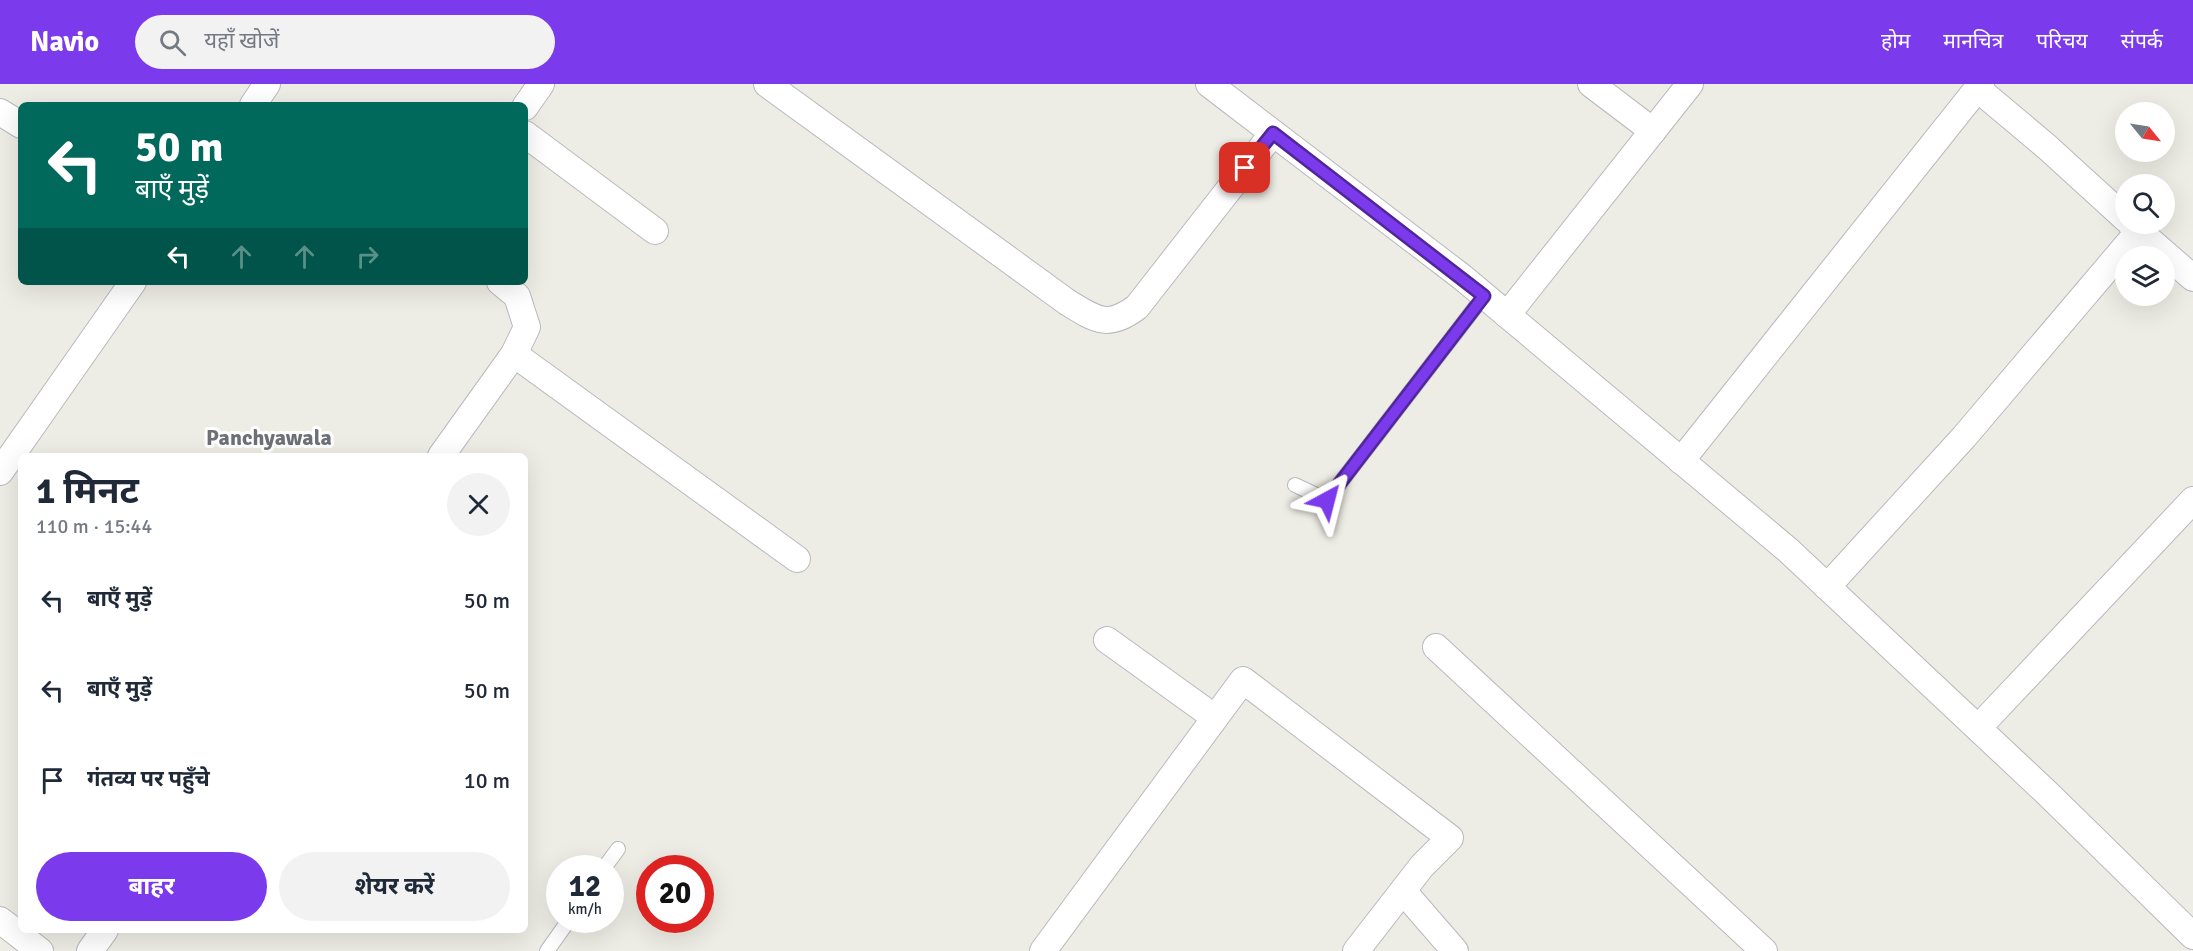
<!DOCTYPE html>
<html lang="hi">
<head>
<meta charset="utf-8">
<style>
  :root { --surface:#fff; --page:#f2f2f3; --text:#1f2937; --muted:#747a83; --accent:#7c3aed }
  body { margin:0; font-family:Signika,"Noto Sans Devanagari",sans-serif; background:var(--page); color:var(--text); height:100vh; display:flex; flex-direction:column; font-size:22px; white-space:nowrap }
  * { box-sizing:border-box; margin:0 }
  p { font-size:20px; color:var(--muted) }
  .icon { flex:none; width:33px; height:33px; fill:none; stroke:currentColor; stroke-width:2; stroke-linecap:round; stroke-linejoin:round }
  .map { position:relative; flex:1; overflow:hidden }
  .drawer { position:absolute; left:18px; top:369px; width:510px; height:480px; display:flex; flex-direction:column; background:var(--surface); border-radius:9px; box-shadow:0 6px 24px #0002 }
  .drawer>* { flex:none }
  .guide { position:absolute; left:18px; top:18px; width:510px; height:183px; border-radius:9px; box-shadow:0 6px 24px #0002; background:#00695c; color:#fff; overflow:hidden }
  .needle { width:39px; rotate:120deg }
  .tools { position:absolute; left:2115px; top:18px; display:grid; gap:12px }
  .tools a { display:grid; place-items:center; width:60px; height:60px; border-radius:50%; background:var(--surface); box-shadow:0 6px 24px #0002; font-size:30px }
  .speed { position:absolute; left:546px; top:771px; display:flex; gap:12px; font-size:30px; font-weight:700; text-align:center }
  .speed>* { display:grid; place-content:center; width:78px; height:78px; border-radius:50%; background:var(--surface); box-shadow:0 6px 24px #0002; line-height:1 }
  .speed small { font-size:15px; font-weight:400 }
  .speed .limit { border:9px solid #d22; background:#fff; color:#111 }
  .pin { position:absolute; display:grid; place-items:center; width:51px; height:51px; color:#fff; margin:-26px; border-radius:12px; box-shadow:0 3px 9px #0006 }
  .me { position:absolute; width:66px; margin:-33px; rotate:38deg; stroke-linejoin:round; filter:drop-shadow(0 0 4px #0008) }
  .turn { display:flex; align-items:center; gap:21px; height:126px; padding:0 18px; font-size:27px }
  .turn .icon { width:78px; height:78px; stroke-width:2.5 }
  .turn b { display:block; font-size:42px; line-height:51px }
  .lanes { display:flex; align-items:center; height:57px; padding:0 18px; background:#0003; justify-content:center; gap:30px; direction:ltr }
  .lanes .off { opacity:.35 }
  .round { display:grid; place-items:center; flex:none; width:63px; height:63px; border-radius:32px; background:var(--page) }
  .overview { display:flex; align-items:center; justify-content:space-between; height:102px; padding:0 18px }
  h1 { font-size:36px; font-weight:700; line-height:45px }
  .action { display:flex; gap:12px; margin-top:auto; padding:12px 18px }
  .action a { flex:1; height:69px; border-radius:36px; background:var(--accent); color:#fff; font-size:24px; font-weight:700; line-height:69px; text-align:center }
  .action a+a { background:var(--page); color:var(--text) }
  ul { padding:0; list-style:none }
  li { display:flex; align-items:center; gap:18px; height:90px; padding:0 18px }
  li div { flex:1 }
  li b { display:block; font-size:22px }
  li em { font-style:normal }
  header { display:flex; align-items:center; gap:36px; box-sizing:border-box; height:84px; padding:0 30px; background:var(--accent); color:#fff }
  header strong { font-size:28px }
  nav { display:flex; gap:33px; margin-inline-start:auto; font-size:21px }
  .search { width:420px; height:54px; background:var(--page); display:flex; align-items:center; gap:15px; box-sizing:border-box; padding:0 21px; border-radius:33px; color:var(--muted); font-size:22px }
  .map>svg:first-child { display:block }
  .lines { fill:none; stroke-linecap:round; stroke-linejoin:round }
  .service-casing { stroke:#b7b9bd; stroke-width:16 }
  .minor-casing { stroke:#b7b9bd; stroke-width:28 }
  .service { stroke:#fff; stroke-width:14 }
  .minor { stroke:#fff; stroke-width:26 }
  .route-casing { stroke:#51269a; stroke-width:15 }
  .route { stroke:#7c3aed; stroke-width:10 }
  .labels { text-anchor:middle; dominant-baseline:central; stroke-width:6; stroke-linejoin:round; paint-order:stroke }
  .district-label { font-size:22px; font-weight:bold; fill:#6d7076; stroke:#fff }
</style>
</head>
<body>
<header>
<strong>Navio</strong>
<div class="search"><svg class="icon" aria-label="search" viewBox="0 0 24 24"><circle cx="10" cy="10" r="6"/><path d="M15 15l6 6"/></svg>यहाँ खोजें</div>
<nav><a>होम</a><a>मानचित्र</a><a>परिचय</a><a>संपर्क</a></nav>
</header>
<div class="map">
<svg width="2193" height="867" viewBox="0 0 2193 867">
  <rect width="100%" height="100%" fill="#eeede5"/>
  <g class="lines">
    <g class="service-casing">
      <g id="service">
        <polyline points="1295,401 1327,416 1484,212"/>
        <polyline points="604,784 618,765"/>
        <polyline points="547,867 569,836"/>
      </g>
    </g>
    <g class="minor-casing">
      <g id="minor">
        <path d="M767 0 1067 218C1096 236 1108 245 1137 223L1273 49"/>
        <polyline points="1209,0 1462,193 1788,466 2047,709 2193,852"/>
        <polyline points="1591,0 1653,47"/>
        <polyline points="1978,5 2047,63 2126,135"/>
        <polyline points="253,21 267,0"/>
        <polyline points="525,23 541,0"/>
        <polyline points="0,28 21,41"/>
        <polyline points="525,50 655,147"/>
        <polyline points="2131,140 2193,194"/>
        <polyline points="1507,231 1690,0"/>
        <polyline points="514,270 797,475"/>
        <polyline points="441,372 514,270 527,243 517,212 500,198"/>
        <polyline points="1681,377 1981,0"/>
        <polyline points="0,388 133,198"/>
        <polyline points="1827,503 1964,353 2139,147"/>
        <polyline points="1107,556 1214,633"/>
        <polyline points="1436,563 1764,867"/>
        <polyline points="1978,644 2193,416"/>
        <polyline points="1403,807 1455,867"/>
        <polyline points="0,836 40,867"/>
        <polyline points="90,867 105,846"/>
        <polyline points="1043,867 1243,596 1450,754 1422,782 1356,867"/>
      </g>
    </g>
    <use href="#service" class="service"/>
    <use href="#minor" class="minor"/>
  </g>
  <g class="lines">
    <g class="route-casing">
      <polyline id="route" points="1245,84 1273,49 1484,212 1327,416"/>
    </g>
    <use href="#route" class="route"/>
  </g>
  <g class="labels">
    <g class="district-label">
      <text x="269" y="353">Panchyawala</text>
    </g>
  </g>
</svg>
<div class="tools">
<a><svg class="needle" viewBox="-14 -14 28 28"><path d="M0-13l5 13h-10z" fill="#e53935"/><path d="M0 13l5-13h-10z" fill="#747a83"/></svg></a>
<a><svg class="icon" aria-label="search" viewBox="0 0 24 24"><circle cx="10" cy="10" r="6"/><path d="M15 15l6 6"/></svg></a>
<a><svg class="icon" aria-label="layers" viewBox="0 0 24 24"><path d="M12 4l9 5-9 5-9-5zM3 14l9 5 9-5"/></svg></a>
</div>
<div class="speed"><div>12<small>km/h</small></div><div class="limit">20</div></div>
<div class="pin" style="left:1245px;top:84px;background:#d93025"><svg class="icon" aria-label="arrive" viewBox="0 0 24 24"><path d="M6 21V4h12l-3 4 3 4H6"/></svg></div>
<svg class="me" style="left:1327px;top:416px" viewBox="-20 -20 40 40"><path d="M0-17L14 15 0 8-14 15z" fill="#7c3aed" stroke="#fff" stroke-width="4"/></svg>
<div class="guide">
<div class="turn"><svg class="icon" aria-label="left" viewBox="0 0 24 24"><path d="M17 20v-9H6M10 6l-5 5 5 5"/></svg><div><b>50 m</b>बाएँ मुड़ें</div></div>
<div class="lanes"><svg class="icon" aria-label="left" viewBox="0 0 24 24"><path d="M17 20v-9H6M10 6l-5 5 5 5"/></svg><svg class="icon off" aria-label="ahead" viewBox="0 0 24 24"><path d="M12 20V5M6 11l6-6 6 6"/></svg><svg class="icon off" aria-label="ahead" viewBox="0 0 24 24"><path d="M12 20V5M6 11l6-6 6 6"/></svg><svg class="icon off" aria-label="right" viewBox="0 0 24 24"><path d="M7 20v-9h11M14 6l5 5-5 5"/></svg></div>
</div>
<section class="drawer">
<div class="overview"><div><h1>1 मिनट</h1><p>110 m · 15:44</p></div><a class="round"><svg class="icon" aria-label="close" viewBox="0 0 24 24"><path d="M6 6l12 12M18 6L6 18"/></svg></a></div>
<ul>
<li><svg class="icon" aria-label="left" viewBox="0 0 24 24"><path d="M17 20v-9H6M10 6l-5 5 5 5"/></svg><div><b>बाएँ मुड़ें</b></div><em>50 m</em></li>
<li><svg class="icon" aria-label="left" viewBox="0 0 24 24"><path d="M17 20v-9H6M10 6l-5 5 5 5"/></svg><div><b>बाएँ मुड़ें</b></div><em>50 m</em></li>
<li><svg class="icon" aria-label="arrive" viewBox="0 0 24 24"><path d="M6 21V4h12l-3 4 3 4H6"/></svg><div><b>गंतव्य पर पहुँचे</b></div><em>10 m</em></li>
</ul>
<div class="action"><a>बाहर</a><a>शेयर करें</a></div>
</section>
</div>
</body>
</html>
